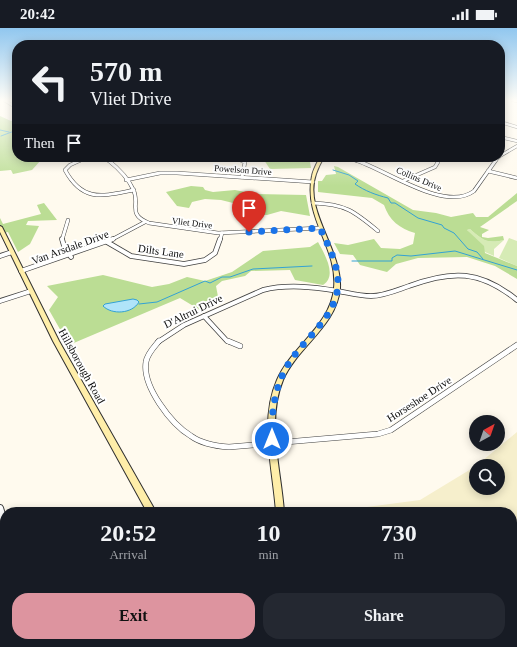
<!DOCTYPE html>
<html lang="en">
<head>
<meta charset="utf-8">
<style>
  :root { --surface:#171b24; --page:#242831; --text:#f1f3f6; --muted:#9ea1a6; --accent:#dd949f }
  body { margin:0; font-family:"Times New Roman",serif; background:var(--page); color:var(--text); height:100vh; display:flex; flex-direction:column; font-size:15px; white-space:nowrap }
  * { box-sizing:border-box; margin:0 }
  p { font-size:13px; color:var(--muted) }
  .icon { flex:none; width:22px; height:22px; fill:none; stroke:currentColor; stroke-width:2; stroke-linecap:round; stroke-linejoin:round }
  .map { position:relative; flex:1; overflow:hidden }
  .panel { position:absolute; left:0px; top:479px; width:517px; height:140px; display:flex; flex-direction:column; background:var(--surface); border-radius:16px 16px 0 0; box-shadow:0 2px 10px #0003 }
  .panel>* { flex:none }
  .top-card { position:absolute; left:12px; top:12px; width:493px; height:122px; border-radius:16px; box-shadow:0 2px 10px #0003; background:#171b24; color:var(--text); overflow:hidden }
  .needle { width:26px; rotate:40deg }
  .tools { position:absolute; left:469px; top:387px; display:grid; gap:8px }
  .tools a { display:grid; place-items:center; width:36px; height:36px; border-radius:50%; background:var(--surface); box-shadow:0 2px 10px #0003; font-size:20px }
  .pin { position:absolute; display:grid; place-items:center; width:34px; height:34px; color:#fff; margin:-41px -17px; border-radius:50% 50% 50% 0; rotate:-45deg; box-shadow:0 0 4px #0007 }
  .pin .icon { rotate:45deg }
  .me { position:absolute; width:44px; margin:-22px; rotate:0deg; stroke-linejoin:round; filter:drop-shadow(0 0 3px #0008) }
  .turn { display:flex; align-items:center; gap:14px; height:84px; padding:0 12px; font-size:18px }
  .turn .icon { width:52px; height:52px; stroke-width:2.5 }
  .turn b { display:block; font-size:28px; line-height:34px }
  .then { display:flex; align-items:center; height:38px; padding:0 12px; background:#0003; gap:8px; font-size:15px }
  .eta { display:flex; justify-content:space-evenly; align-items:center; height:68px; text-align:center }
  .eta b { font-size:24px; font-weight:800; line-height:28px }
  .button { display:flex; gap:8px; margin-top:auto; padding:8px 12px }
  .button a { flex:1; height:46px; border-radius:16px; background:var(--accent); color:#111; font-size:16px; font-weight:800; line-height:46px; text-align:center }
  .button a+a { background:var(--page); color:var(--text) }
  .status { display:flex; justify-content:space-between; align-items:center; height:28px; padding:0 20px; background:var(--surface); direction:ltr }
  .status svg { height:11px; fill:currentColor }
  .map>svg:first-child { display:block }
  .farmland { fill:#f6efcc }
  .green { fill:#d6ebb5 }
  .forest { fill:#bbdd94 }
  .water { fill:#b0e4f9; stroke:#33a2d4 }
  .lines { fill:none; stroke-linecap:round; stroke-linejoin:round }
  .stream { stroke:#33a2d4; stroke-width:1 }
  .street-far4-casing { stroke:#404040; stroke-width:3.5 }
  .street-far3-casing { stroke:#404040; stroke-width:4 }
  .street-far2-casing { stroke:#404040; stroke-width:5.5 }
  .street-far1-casing { stroke:#404040; stroke-width:6 }
  .street-casing { stroke:#404040; stroke-width:8 }
  .secondary-casing { stroke:#2f2f2f; stroke-width:2 }
  .street-far4 { stroke:#fff; stroke-width:2.5 }
  .street-far3 { stroke:#fff; stroke-width:3 }
  .street-far2 { stroke:#fff; stroke-width:4 }
  .street-far1 { stroke:#fff; stroke-width:5 }
  .street { stroke:#fff; stroke-width:6 }
  .secondary { fill:#ffeea9; fill-rule:evenodd }
  .route { stroke:#1a73e8; stroke-width:7; stroke-dasharray:0 12.6 }
  .labels { text-anchor:middle; dominant-baseline:central; stroke-width:4; stroke-linejoin:round; paint-order:stroke }
  .far-street-label { font-size:9px; fill:#0d0d0d; stroke:#fff }
  .street-label { font-size:11px; fill:#0d0d0d; stroke:#fff }
</style>
</head>
<body>
<div class="status"><b>20:42</b><svg viewBox="0 0 49 12"><path d="M0 12V9h3v3zM5 12V6h3v6zM10 12V3h3v9zM15 12V0h3v12zM26 1h20v11H26zM47 4h2v5h-2z"/></svg></div>
<div class="map">
<svg width="517" height="619" viewBox="0 0 517 619">
  <rect width="100%" height="100%" fill="#fffaee"/>
  <polygon class="farmland" points="517,404 517,619 273,619 274,614 512,614 512,484 329,484 420,472 476,438 476,460 498,460 498,438 476,438"/>
  <g class="green">
    <path d="M470 201C483 212 486 216 504 212L494 221V228L485 224 467 202Z"/>
    <polygon points="509,210 517,213 517,238 499,230"/>
    <polygon points="155,614 240,614 242,619 155,619"/>
  </g>
  <g class="forest">
    <polygon points="0,88 11,93 17,92 17,129 57,129 41,132 32,142 13,146 11,142 0,143"/>
    <polygon points="262,129 300,129 300,131 310,134 311,140 270,141"/>
    <path d="M334 138 338 139 413 182 436 185 451 189 473 185 476 189H488L517 165V173L480 199 489 202 482 206V209L488 210 503 208 504 212C486 216 483 212 470 201L467 202 484 218 485 225 517 238V251L495 238 467 229 418 230 396 236 387 244 360 237 353 227 340 226 334 215 348 217 374 211 381 220 400 221 413 216 415 205C400 201 389 192 384 177L372 170 318 164V153H322L326 147 336 146Z"/>
    <polygon points="191,158 203,159 205,162 213,164 235,162 256,166 306,167 310,188 281,183 267,187 248,185 237,176 221,172 205,171 192,174 189,180 177,178 166,164"/>
    <polygon points="44,175 57,192 28,193 26,197 39,198 30,216 18,224 8,204 0,206 0,190 3,196 41,186 37,177"/>
    <path d="M318 214C324 225 338 248 323 257L295 252 290 242 251 243 245 248 222 253 216 258 219 274 210 280 200 282 180 270 69 317 49 282 58 269 47 258 103 247 152 259 169 256 187 249 205 253 232 244 263 223 310 219Z"/>
  </g>
  <path class="water" d="M133 271 137 272 139 274C132 286 112 287 103 278L105 276Z"/>
  <g class="lines">
    <g class="stream">
      <polyline points="0,102 9,104"/>
      <polyline points="1,108 17,102"/>
      <polyline points="292,129 312,133"/>
      <path d="M333 142 349 147 358 153 355 156C365 163 376 167 388 170L391 175H395L418 190 442 197 444 200 454 205 468 221 477 224 483 231"/>
      <polyline points="352,233 392,233 392,230 397,227 411,228 455,223 517,242"/>
      <polyline points="139,276 157,274 205,253 210,255 222,249 230,249 253,241 312,238"/>
    </g>
    <g class="street-far4-casing">
      <g id="street-far4">
        <polyline points="4,72 17,80"/>
        <polyline points="512,72 517,73"/>
        <polyline points="500,94 517,99"/>
        <polyline points="500,109 517,113"/>
        <polyline points="500,128 517,118"/>
        <polyline points="103,129 109,133"/>
        <polyline points="233,129 243,133"/>
        <polyline points="342,129 358,133"/>
        <polyline points="435,129 437,133"/>
        <polyline points="79,133 88,129"/>
        <polyline points="495,133 499,129"/>
      </g>
    </g>
    <g class="street-far3-casing">
      <g id="street-far3">
        <path d="M81 132 70 137 65 142C83 175 103 168 134 162"/>
        <path d="M108 132C118 140 128 150 133 161 141 176 126 186 149 195L218 205 320 200"/>
        <polyline points="240,132 245,134 242,149"/>
        <path d="M355 132C385 141 445 185 474 163L496 132"/>
        <polyline points="488,143 517,150"/>
        <polyline points="126,152 160,145 177,145 313,154"/>
        <polyline points="403,153 435,139 438,134 437,132"/>
        <path d="M313 175C345 176 354 183 378 203"/>
        <polyline points="62,212 68,192"/>
        <polyline points="111,212 145,194"/>
        <polyline points="220,212 222,205"/>
      </g>
    </g>
    <g class="street-far2-casing">
      <g id="street-far2">
        <polyline points="62,211 64,218 71,229"/>
        <polyline points="107,214 131,228 184,236 205,232 215,225 220,211"/>
        <polyline points="0,228 12,224"/>
        <polyline points="21,243 113,211"/>
        <polyline points="0,273 31,263"/>
        <polyline points="204,288 227,313 230,314"/>
        <path d="M158 314 184 297 263 262C288 256 313 259 338 263 349 265 360 268 371 268 384 268 397 262 409 258 452 242 480 242 517 272"/>
      </g>
    </g>
    <g class="street-far1-casing">
      <g id="street-far1">
        <path d="M159 313C154 319 147 326 146 334 142 358 171 396 191 408 202 416 215 418 229 419L378 406 391 402 517 317"/>
        <polyline points="228,313 240,318"/>
      </g>
    </g>
    <g class="street-casing">
      <g id="street">
        <polyline points="0,480 5,496"/>
        <polyline points="41,614 43,619"/>
      </g>
    </g>
    <g class="secondary-casing">
      <g id="secondary">
        <path d="M320 129H324C321 134 318 140 316 146 303 182 342 221 340 260 337 298 297 319 283 352 266 393 281 441 284 484H276C273 441 259 393 277 352 291 319 331 297 334 260 338 220 303 190 312 148 313 142 317 135 320 129Z"/>
        <polygon points="0,198 2,199 59,313 156,484 147,484 53,313 0,204"/>
        <polygon points="254,614 264,614 263,619 253,619"/>
      </g>
    </g>
    <use href="#street-far4" class="street-far4"/>
    <use href="#street-far3" class="street-far3"/>
    <use href="#street-far2" class="street-far2"/>
    <use href="#street-far1" class="street-far1"/>
    <use href="#street" class="street"/>
    <use href="#secondary" class="secondary"/>
  </g>
  <linearGradient id="sky" x2="0" y2="1"><stop stop-color="#91c7ef"/><stop offset="0.46" stop-color="#fffdf7"/><stop offset="1" stop-color="#fffdf7" stop-opacity="0"/></linearGradient>
  <rect width="517" height="158" fill="url(#sky)"/>
  <g class="lines">
    <path class="route" d="M249 204 320 200C328 217 338 236 338 255 337 288 308 307 291 332 275 355 271 383 272 411"/>
  </g>
  <g class="labels">
    <g class="far-street-label">
      <text transform="translate(243 142) rotate(4)">Powelson Drive</text>
      <text transform="translate(419 151) rotate(23)">Collins Drive</text>
      <text transform="translate(192 195) rotate(7)">Vliet Drive</text>
    </g>
    <g class="street-label">
      <text transform="translate(70 219) rotate(-20)">Van Arsdale Drive</text>
      <text transform="translate(161 223) rotate(8)">Dilts Lane</text>
      <text transform="translate(193 283) rotate(-26)">D'Altrui Drive</text>
      <text transform="translate(82 338) rotate(61)">Hillsborough Road</text>
      <text transform="translate(419 371) rotate(-33)">Horseshoe Drive</text>
    </g>
  </g>
</svg>
<div class="tools">
<a><svg class="needle" viewBox="-14 -14 28 28"><path d="M0-13l5 13h-10z" fill="#e53935"/><path d="M0 13l5-13h-10z" fill="#9ea1a6"/></svg></a>
<a><svg class="icon" aria-label="search" viewBox="0 0 24 24"><circle cx="10" cy="10" r="6"/><path d="M15 15l6 6"/></svg></a>
</div>
<div class="pin" style="left:249px;top:204px;background:#d93025"><svg class="icon" aria-label="arrive" viewBox="0 0 24 24"><path d="M6 21V4h12l-3 4 3 4H6"/></svg></div>
<svg class="me" style="left:272px;top:411px" viewBox="-20 -20 40 40"><circle r="17" fill="#1a73e8" stroke="#fff" stroke-width="3"/><path d="M0-11L8 9 0 5-8 9z" fill="#fff"/></svg>
<div class="top-card">
<div class="turn"><svg class="icon" aria-label="left" viewBox="0 0 24 24"><path d="M17 20v-9H6M10 6l-5 5 5 5"/></svg><div><b>570 m</b>Vliet Drive</div></div>
<div class="then">Then<svg class="icon" aria-label="arrive" viewBox="0 0 24 24"><path d="M6 21V4h12l-3 4 3 4H6"/></svg></div>
</div>
<section class="panel">
<div class="eta">
<div><b>20:52</b><p>Arrival</p></div>
<div><b>10</b><p>min</p></div>
<div><b>730</b><p>m</p></div>
</div>
<div class="button"><a>Exit</a><a>Share</a></div>
</section>
</div>
</body>
</html>
